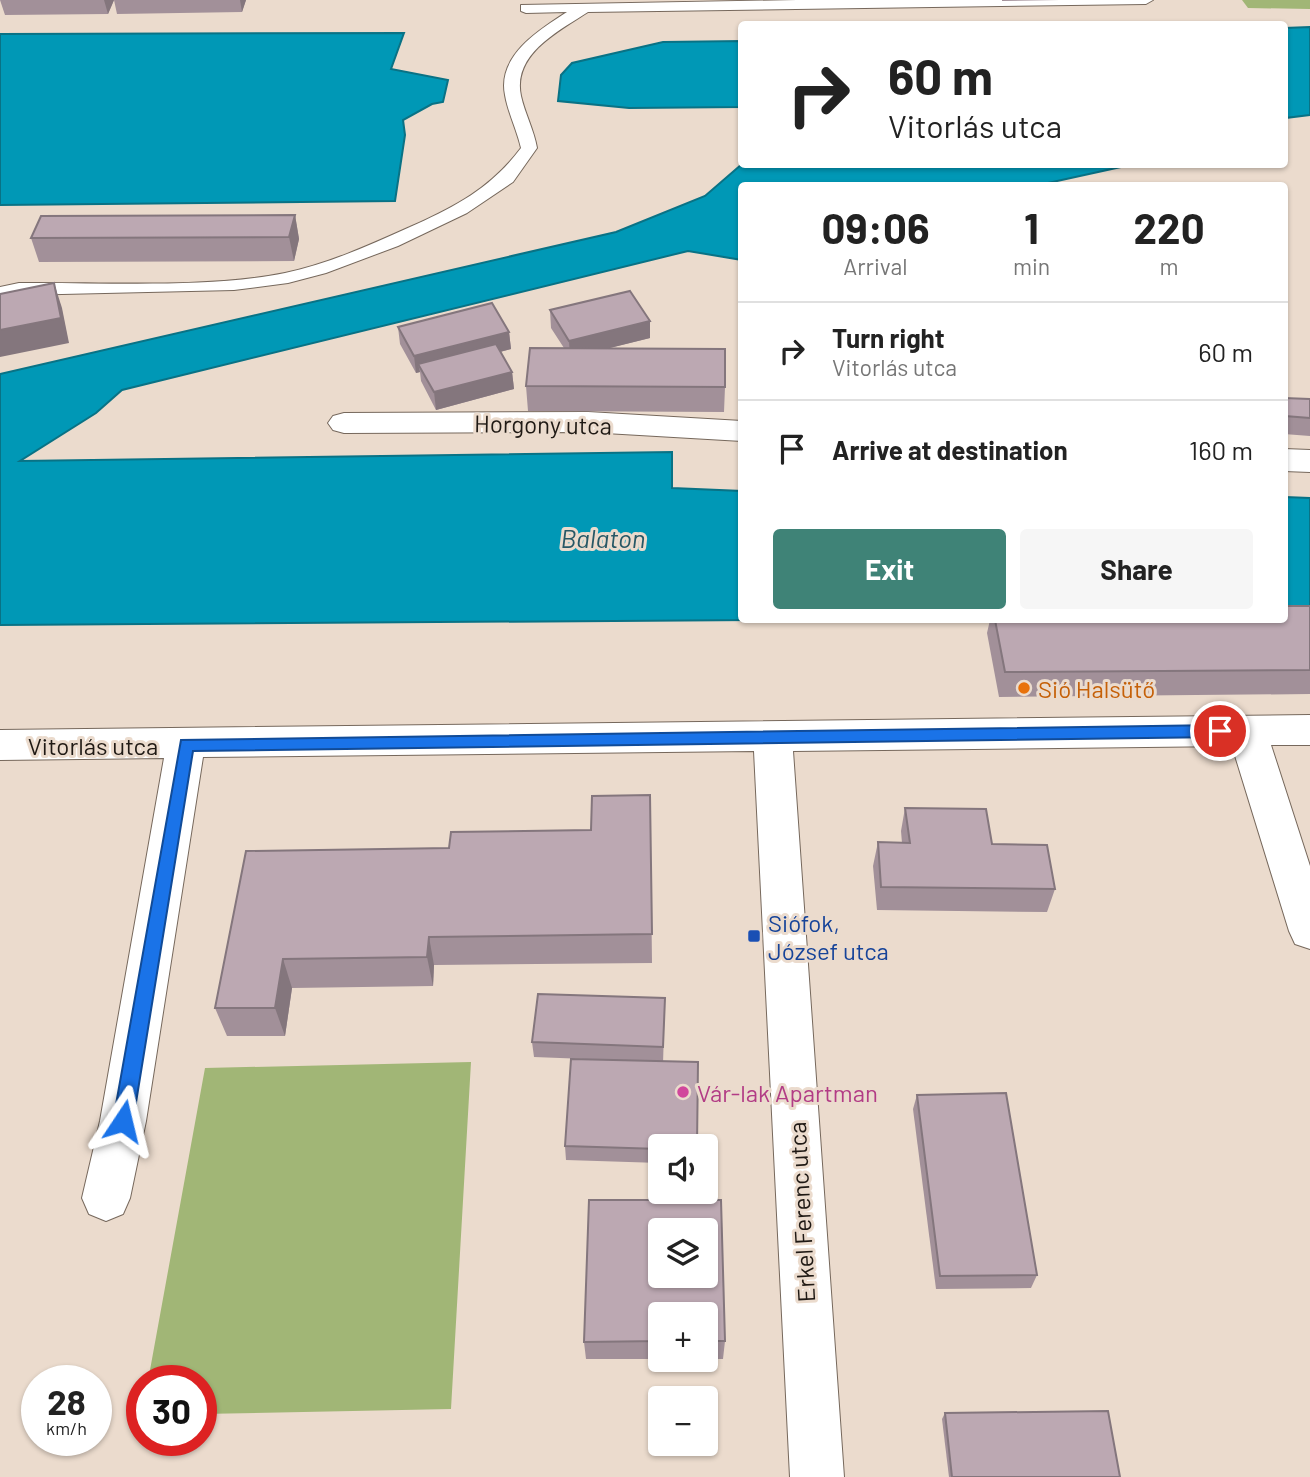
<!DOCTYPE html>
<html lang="en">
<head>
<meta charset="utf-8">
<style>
  :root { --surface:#fff; --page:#f6f6f6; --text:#222; --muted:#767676; --line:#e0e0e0; --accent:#3f8377 }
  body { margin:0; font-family:Barlow,sans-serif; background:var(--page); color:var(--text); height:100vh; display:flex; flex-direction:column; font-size:26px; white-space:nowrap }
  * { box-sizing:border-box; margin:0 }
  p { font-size:23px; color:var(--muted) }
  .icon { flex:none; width:38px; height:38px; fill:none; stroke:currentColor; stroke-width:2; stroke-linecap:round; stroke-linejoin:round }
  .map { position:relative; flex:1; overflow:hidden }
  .side { position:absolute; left:738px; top:182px; width:550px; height:441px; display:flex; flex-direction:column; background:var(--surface); border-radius:7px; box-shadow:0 2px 5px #0004 }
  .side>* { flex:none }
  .hud { position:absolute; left:738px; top:21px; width:550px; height:147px; border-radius:7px; box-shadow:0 2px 5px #0004; background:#fff; color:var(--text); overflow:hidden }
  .controls { position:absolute; left:648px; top:1134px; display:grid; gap:14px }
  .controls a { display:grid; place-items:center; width:70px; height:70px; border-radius:7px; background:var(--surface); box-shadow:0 2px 5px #0004; font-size:35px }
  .speed { position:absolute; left:21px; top:1365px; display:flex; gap:14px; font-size:35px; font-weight:700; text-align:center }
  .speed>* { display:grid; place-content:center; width:91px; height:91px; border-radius:50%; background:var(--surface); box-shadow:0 2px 5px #0004; line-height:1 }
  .speed small { font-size:18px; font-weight:400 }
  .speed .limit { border:10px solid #d22; background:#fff; color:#111 }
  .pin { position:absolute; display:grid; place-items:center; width:60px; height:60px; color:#fff; margin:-30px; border:4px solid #fff; border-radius:50%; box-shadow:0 2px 7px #0007 }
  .me { position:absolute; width:77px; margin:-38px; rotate:10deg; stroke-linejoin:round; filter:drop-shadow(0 0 5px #0008) }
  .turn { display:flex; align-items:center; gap:24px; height:147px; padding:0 35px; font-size:32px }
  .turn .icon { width:91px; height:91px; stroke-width:2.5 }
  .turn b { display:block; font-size:49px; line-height:60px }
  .eta { display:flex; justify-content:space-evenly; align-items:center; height:119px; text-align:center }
  .eta b { font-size:42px; font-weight:700; line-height:49px }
  .primary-button { display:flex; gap:14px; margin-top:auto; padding:14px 35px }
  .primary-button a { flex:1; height:80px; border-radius:7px; background:var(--accent); color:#fff; font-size:28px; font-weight:700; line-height:80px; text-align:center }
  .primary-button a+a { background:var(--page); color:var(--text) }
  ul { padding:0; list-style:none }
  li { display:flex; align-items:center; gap:21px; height:98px; padding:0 35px; border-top:2px solid var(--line) }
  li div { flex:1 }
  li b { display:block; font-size:26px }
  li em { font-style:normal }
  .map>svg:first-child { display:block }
  .green { fill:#a1b676 }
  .water { fill:#0098b6; stroke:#097285; stroke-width:2 }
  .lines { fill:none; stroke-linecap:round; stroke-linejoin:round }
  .lane-casing { stroke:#76685c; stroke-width:2 }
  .street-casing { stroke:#76685c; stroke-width:2 }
  .lane { fill:#fff; fill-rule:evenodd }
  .street { fill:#fff; fill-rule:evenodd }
  .wall { fill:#a29099; fill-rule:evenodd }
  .shaded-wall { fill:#84767d }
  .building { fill:#bca8b2; stroke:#84767d; stroke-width:2; fill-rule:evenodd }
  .route { fill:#1a73e8; stroke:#114b97; stroke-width:2 }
  .food-dot { fill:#e8710a; stroke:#ebdbcd; stroke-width:2.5 }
  .transit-dot { fill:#1a4fb4; stroke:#ebdbcd; stroke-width:2.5 }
  .hotel-dot { fill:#d1479c; stroke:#ebdbcd; stroke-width:2.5 }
  .labels { text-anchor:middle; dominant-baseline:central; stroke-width:6; stroke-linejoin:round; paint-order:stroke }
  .street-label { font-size:24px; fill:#1f1914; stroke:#ebdbcd }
  .food-label { font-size:24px; fill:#c56008; stroke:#ebdbcd; text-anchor:start }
  .transit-label { font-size:24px; fill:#164399; stroke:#ebdbcd; text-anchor:start }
  .hotel-label { font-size:24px; fill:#b23c85; stroke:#ebdbcd; text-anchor:start }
  .water-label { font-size:26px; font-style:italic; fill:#275866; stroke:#ebdbcd }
</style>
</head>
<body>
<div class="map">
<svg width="1310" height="1477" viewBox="0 0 1310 1477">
  <rect width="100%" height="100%" fill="#ebdbcd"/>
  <g class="green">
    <polygon points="1242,0 1310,0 1310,9 1248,8"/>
    <polygon points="471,1062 451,1409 201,1414 201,1381 148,1381 205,1068"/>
  </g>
  <g class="water">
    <polygon points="1310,27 1310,115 1285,118 1285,28"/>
    <polygon points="404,33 391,69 448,80 443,102 432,104 403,120 405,135 395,201 0,205 0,34"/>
    <polygon points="742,41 742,107 629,108 558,101 561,75 572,63 663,42"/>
    <polygon points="742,164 1130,165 1039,185 742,186 742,260 688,251 122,390 96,413 20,461 672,452 672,488 742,491 742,620 755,620 0,625 0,374 616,232 705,196"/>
    <polygon points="1285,497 1310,498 1310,617 1285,617"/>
  </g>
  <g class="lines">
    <g class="lane-casing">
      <path id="lane" d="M797 0H1153L1146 4 588 12C559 31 512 54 521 96 525 114 534 130 537 148L513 182 467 213 398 246 326 273 288 283 234 290 19 295 0 299V287L19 283C101 282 206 289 285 273 328 264 370 245 410 227 455 207 491 188 521 148 517 130 508 113 505 95 497 56 539 30 567 12L526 13 521 11V5Z"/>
    </g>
    <g class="street-casing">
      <g id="street">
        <polygon points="588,412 742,421 742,441 588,432 344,433 333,430 328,423 333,416 344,413"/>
        <polygon points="1284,449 1310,450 1310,472 1284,471"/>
        <polygon points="1310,715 1310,745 1271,745 1310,866 1310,949 1295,944 1289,931 1232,746 793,751 844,1477 790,1477 754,751 203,757 146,1121 130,1198 123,1214 106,1221 89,1214 82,1198 100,1121 164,758 0,760 0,730"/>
      </g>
    </g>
    <use href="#lane" class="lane"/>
    <use href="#street" class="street"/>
  </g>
  <g class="wall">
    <polygon points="0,0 246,0 242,12 117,14 114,0 108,14 5,15"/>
    <polygon points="1002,0 1060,0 1002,1"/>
    <polygon points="295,215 299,239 294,261 39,262 31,238"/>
    <polygon points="550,310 650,321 650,338 609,348 725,387 724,412 528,411 526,386 564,348 551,328"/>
    <polygon points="398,327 509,332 511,349 500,352 512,372 514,389 436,410 421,381 420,372 416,373 400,344"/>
    <polygon points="1284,398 1310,399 1310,436 1284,434"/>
    <polygon points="1310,606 1310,694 999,697 987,633 990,620 1284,620"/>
    <polygon points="650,795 652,963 434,965 433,986 292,988 285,1036 227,1036 215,1008 246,851 449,848 591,830"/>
    <polygon points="905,808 992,844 1055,889 1047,912 877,910 873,866 878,842 902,843 901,831"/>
    <polygon points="665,998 660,1163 566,1160 565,1146 637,1061 534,1057 532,1042"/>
    <polygon points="917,1095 1037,1275 1031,1288 936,1289 913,1109"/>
    <path d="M589 1200H721L725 1341 723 1359H705V1314H660V1359H586L584 1342ZM660 1230H705V1276H660Z"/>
    <polygon points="945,1413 1120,1477 949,1477 942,1419"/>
  </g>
  <g class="shaded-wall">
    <polygon points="104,0 114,0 108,14"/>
    <polygon points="240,0 246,0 242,12"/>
    <polygon points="295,215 299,239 294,261 289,237"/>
    <polygon points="54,283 62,308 69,343 0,357 0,330"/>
    <polygon points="650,321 650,338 570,358 569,341"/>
    <polygon points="509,332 511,349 423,372 418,364 420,372 416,373 414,356"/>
    <polygon points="512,372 514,389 436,410 434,392"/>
    <polygon points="429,937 434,965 433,986 427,957"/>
    <polygon points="283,959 292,988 285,1036 275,1008"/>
  </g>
  <g class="building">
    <polygon points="295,215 289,237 31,238 41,216"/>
    <polygon points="54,283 61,318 0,330 0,294"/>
    <polygon points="630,291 650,321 569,341 550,310"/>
    <polygon points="492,303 509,332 414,356 398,327"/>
    <polygon points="496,344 512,372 434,392 418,364"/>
    <polygon points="530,348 725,349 725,387 526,386"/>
    <polygon points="1284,398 1310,399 1310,418 1285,416"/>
    <polygon points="1284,606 1310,606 1310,670 1005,672 995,620 1284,620"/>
    <polygon points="650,795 652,934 429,937 427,957 283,959 275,1008 215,1008 246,851 449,848 451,832 591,830 592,796"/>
    <polygon points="905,808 986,809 992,844 1047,845 1055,889 881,887 878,842 910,843"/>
    <polygon points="538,994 665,998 663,1047 532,1042"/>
    <polygon points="571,1059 698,1062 697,1146 660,1146 660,1149 565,1146"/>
    <polygon points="1006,1093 1037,1275 940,1276 917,1095"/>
    <path d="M589 1200H721L725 1341H705V1314H660V1341L584 1342ZM660 1230H705V1276H660Z"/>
    <polygon points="1108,1411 1120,1477 952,1477 945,1413"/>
  </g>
  <polygon class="route" points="1220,725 1228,731 1220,737 193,751 133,1121 130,1127 123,1130 116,1127 113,1121 181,740"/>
  <circle class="food-dot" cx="1024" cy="688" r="7"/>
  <rect class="transit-dot" x="747" y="929" width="14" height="14" rx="3.5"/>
  <circle class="hotel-dot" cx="683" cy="1092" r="7"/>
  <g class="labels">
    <g class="street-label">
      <text transform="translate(543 424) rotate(1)">Horgony utca</text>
      <text x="93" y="745">Vitorlás utca</text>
      <text transform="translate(801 1212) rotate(-93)">Erkel Ferenc utca</text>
    </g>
    <g class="food-label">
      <text x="1038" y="688">Sió Halsütő</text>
    </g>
    <g class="transit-label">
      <text x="768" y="922">Siófok,<tspan x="768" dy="28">József utca</tspan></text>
    </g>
    <g class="hotel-label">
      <text x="697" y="1092">Vár-lak Apartman</text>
    </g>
    <g class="water-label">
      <text x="603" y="537">Balaton</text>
    </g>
  </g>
</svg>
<div class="controls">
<a><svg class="icon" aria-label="sound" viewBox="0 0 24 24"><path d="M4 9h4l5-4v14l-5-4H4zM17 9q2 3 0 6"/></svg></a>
<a><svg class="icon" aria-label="layers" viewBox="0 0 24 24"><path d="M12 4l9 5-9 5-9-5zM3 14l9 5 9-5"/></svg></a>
<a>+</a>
<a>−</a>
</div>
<div class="speed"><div>28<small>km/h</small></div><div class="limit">30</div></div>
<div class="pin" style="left:1220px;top:731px;background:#d93025"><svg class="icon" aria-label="arrive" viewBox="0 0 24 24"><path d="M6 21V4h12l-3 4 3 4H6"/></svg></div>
<svg class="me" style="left:123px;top:1121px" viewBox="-20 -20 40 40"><path d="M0-17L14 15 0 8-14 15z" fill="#1a73e8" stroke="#fff" stroke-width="4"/></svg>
<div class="hud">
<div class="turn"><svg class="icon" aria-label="right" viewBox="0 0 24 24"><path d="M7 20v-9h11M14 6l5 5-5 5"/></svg><div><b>60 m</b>Vitorlás utca</div></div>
</div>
<section class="side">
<div class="eta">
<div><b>09:06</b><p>Arrival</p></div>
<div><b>1</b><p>min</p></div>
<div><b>220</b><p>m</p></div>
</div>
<ul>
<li><svg class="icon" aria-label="right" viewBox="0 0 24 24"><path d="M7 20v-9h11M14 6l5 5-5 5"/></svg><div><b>Turn right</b><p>Vitorlás utca</p></div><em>60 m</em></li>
<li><svg class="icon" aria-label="arrive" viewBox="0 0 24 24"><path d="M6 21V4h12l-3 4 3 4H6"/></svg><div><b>Arrive at destination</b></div><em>160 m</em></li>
</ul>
<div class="primary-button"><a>Exit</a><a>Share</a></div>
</section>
</div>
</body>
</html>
